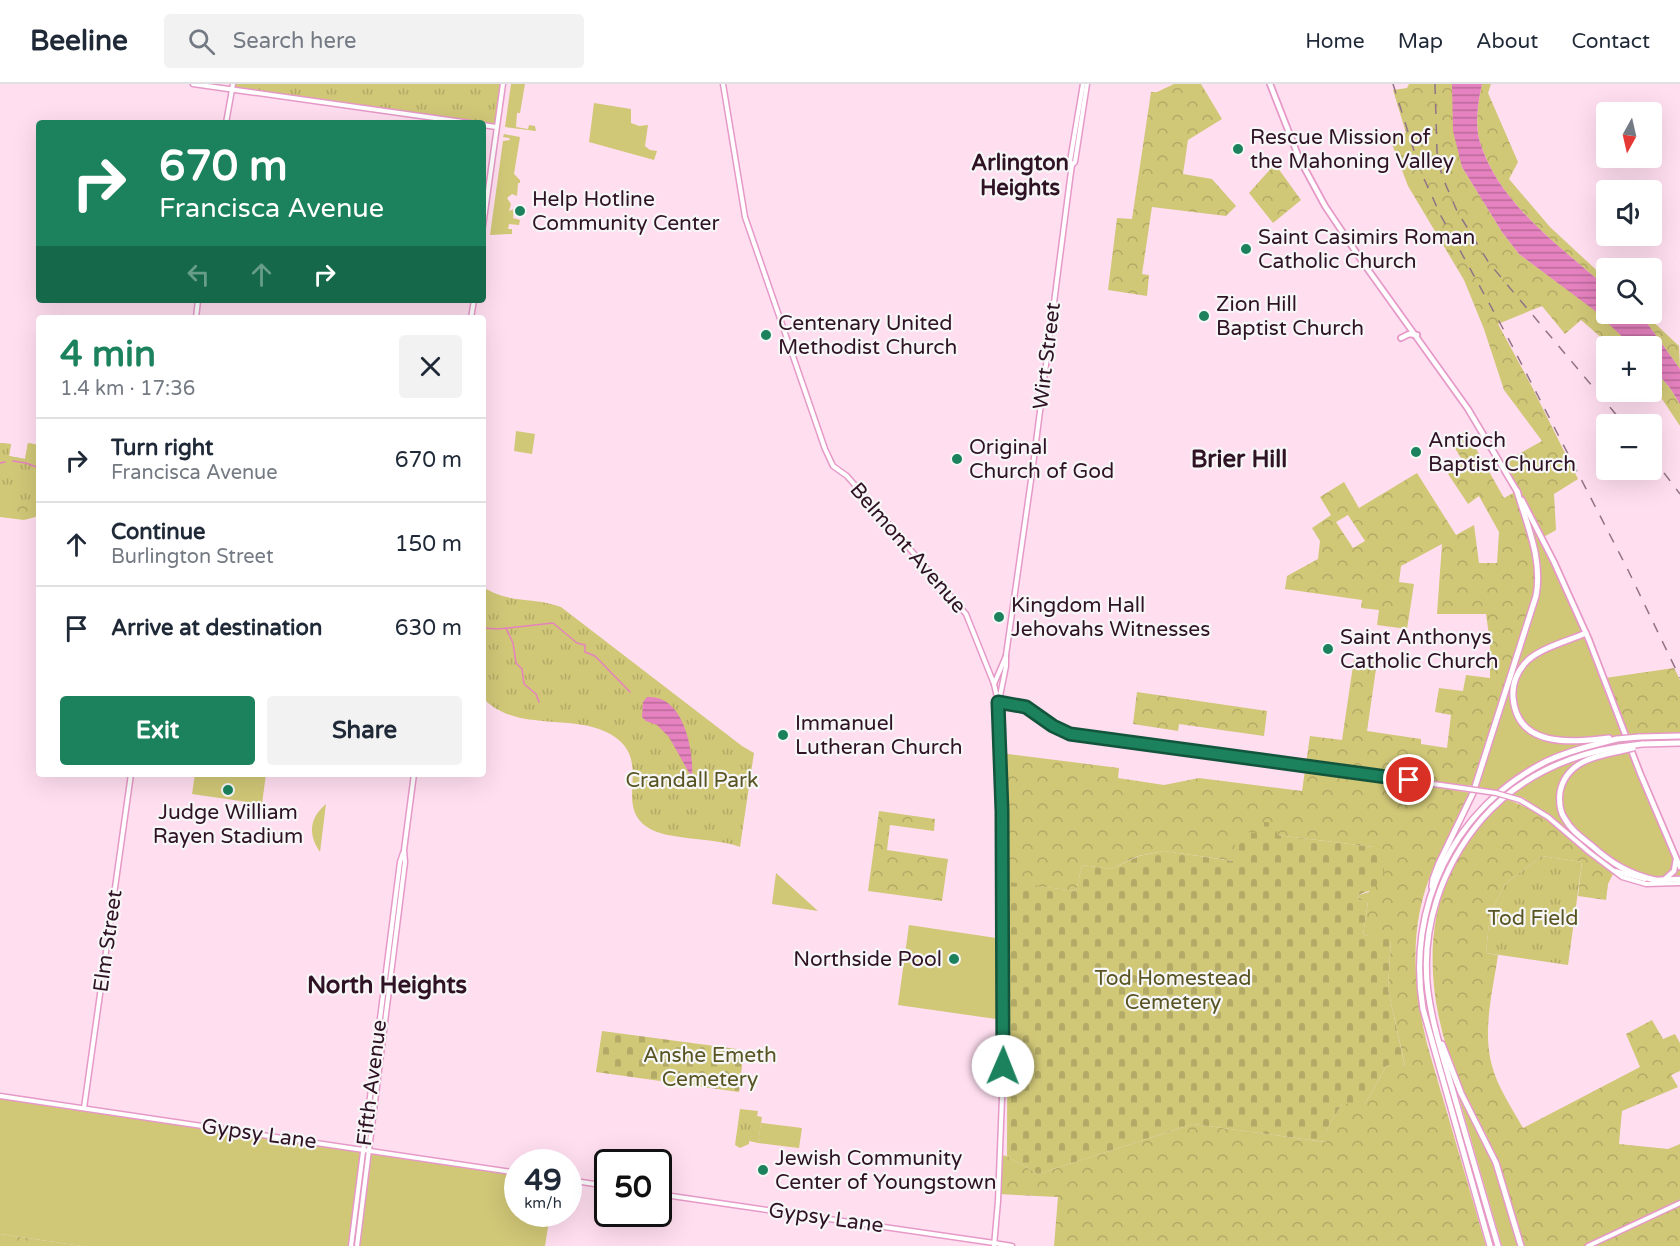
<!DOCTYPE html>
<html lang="en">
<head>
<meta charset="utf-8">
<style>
  :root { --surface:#fff; --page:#f2f2f3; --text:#1f2937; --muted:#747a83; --line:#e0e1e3; --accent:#1b825d }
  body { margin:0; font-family:"Varela Round",sans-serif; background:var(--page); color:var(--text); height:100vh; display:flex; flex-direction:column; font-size:22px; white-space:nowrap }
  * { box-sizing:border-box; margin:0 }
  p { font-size:20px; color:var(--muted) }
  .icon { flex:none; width:33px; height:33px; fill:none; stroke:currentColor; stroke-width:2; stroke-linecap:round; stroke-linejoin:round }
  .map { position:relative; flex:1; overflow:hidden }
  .sheet { position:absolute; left:36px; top:231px; width:450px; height:462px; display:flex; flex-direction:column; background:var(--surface); border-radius:6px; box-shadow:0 6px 24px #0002 }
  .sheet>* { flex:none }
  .top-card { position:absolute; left:36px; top:36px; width:450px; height:183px; border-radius:6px; box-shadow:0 6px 24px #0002; background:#1b825d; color:#fff; overflow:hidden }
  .needle { width:39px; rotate:188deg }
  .tools { position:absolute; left:1596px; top:18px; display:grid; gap:12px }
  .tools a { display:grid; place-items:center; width:66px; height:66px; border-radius:6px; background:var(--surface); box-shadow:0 6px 24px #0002; font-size:30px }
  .speed { position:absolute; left:504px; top:1065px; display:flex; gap:12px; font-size:30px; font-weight:700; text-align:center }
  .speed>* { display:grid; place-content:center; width:78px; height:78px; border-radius:50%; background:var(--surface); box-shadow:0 6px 24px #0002; line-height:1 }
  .speed small { font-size:15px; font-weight:400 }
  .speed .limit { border:3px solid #111; border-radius:9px; background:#fff; color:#111 }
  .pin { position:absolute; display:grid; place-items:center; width:51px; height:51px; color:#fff; margin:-26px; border:3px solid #fff; border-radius:50%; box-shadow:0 2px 6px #0007 }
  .me { position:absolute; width:66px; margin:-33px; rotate:1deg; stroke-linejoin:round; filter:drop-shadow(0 0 4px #0008) }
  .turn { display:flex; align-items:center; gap:21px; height:126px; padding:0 24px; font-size:27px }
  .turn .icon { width:78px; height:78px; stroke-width:2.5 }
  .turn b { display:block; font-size:42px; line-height:51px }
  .lanes { display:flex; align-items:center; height:57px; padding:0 24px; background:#0003; justify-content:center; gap:30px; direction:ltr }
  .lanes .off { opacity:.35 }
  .round { display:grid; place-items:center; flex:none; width:63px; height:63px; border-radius:6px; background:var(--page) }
  .headline { display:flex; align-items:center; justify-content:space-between; height:102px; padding:0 24px }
  h1 { font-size:36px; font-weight:800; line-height:45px; color:var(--accent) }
  .action { display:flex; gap:12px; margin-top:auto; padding:12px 24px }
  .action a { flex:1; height:69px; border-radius:6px; background:var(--accent); color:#fff; font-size:24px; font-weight:800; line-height:69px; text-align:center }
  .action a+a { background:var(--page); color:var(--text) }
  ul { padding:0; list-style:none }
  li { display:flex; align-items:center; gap:18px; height:84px; padding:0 24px; border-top:2px solid var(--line) }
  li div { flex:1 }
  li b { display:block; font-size:22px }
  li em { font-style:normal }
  header { display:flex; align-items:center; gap:36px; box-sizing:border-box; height:84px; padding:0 30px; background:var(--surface); border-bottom:2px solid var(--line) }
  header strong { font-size:28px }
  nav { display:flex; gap:33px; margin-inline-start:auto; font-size:21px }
  .search { width:420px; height:54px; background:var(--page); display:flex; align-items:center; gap:15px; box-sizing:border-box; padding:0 21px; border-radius:6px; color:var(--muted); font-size:22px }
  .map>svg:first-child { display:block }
  .grass { fill:#d0c777 }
  .forest { fill:url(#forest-crowns); fill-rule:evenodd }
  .cemetery { fill:url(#cemetery-stones) }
  .park { fill:url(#park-tufts) }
  .water { fill:url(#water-rules) }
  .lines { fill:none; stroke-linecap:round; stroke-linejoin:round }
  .stream { stroke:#e582bf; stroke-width:1.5 }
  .tertiary-casing { stroke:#e699c7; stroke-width:7 }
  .secondary-casing { stroke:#e699c7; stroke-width:7 }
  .primary-casing { stroke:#e699c7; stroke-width:8 }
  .motorway-casing { stroke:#e699c7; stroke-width:8 }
  .tertiary { stroke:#fff; stroke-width:4 }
  .secondary { stroke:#fff; stroke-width:4 }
  .primary { stroke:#fff; stroke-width:4.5 }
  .motorway { stroke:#fff; stroke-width:5 }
  .rail { stroke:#927486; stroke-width:1.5; stroke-dasharray:10 10; stroke-linecap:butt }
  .tertiary-bridge-casing { stroke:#e699c7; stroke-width:7; stroke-linecap:butt }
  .motorway-bridge-casing { stroke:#e699c7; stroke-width:8; stroke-linecap:butt }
  .tertiary-bridge { stroke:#fff; stroke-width:4 }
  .motorway-bridge { stroke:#fff; stroke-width:5 }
  .route-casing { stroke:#12543c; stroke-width:15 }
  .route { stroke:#1b825d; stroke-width:10 }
  .poi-dot { fill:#1b825d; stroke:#f6f6f6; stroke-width:2 }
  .labels { text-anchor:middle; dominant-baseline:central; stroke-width:4.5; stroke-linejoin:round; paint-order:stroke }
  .poi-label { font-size:21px; fill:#2f1325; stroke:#f6f6f6; text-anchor:start }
  .street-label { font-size:21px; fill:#2f1325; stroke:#f6f6f6 }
  .park-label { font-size:21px; fill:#585322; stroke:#f6f6f6 }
  .neighbourhood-label { font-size:22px; font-weight:bold; fill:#2f1325; stroke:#f6f6f6 }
  .quarter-label { font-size:24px; font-weight:bold; fill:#2f1325; stroke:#f6f6f6 }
</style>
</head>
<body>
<header>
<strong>Beeline</strong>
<div class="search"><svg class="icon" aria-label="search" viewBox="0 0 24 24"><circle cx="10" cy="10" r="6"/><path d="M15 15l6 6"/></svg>Search here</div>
<nav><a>Home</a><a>Map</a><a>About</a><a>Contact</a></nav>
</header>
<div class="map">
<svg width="1680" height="1162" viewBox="0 0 1680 1162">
  <defs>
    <pattern id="forest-crowns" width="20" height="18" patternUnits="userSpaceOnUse" patternTransform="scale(1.5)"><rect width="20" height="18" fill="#d0c777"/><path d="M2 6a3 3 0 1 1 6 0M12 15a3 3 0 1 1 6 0" fill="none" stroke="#b3aa67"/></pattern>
    <pattern id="cemetery-stones" width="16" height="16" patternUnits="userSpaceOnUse" patternTransform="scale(1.5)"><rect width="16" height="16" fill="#d0c777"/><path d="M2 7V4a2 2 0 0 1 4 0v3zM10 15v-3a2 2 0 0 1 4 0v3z" fill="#b3aa67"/></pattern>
    <pattern id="park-tufts" width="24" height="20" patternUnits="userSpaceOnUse" patternTransform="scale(1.5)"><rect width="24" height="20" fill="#d0c777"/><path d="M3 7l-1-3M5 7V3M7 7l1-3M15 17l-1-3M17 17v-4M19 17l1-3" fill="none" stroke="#b3aa67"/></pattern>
    <pattern id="water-rules" width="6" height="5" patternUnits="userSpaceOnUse" patternTransform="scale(1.5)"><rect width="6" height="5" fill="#e582bf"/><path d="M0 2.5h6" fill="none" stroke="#ba699b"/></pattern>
  </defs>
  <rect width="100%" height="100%" fill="#ffdef0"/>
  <g class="grass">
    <polygon points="511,0 525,0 520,29 517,29 516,43 528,45 529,41 535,42 536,47 505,43"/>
    <polygon points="594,19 631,25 631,39 639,42 648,41 645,62 650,66 657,67 654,76 589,58"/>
    <polygon points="504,50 520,53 514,90 520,96 520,99 518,99 517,112 512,110 507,114 511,120 509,127 514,125 513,134 520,136 519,141 509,140 508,145 512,145 512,150 490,151 503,57 510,56 509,54 503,53"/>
    <polygon points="516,347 535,350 532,370 514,367"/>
    <path d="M1517 407 1570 512 1680 783V795L1655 796 1615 786 1524 714C1508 711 1494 705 1478 703L1540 501C1541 470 1526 437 1517 407Z"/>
    <polygon points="195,690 266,690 262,720 192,710"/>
    <path d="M326 720 320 768C308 751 309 734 326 720Z"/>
    <polygon points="404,766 405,778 369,1066 517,1089 518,1130 550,1130 545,1162 82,1162 0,1150 0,1012 363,1065 400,778"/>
    <polygon points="776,789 818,827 772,820"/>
    <polygon points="909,841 1003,855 1003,936 898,921"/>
    <polygon points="1457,1007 1494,1079 1519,1162 1502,1162"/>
    <polygon points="761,1039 802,1044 799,1064 758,1059"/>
  </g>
  <g class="forest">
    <polygon points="1174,0 1201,0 1222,35 1188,56 1183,90 1212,95 1236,122 1226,132 1152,123 1142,190 1149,191 1147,212 1108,206 1117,134 1132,135 1151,8 1157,8"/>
    <path d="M1409 0H1454L1462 83 1502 148 1519 170 1595 226 1632 262H1611L1581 236 1565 250 1542 222 1498 240 1531 301 1578 395 1554 410 1556 446 1542 454 1519 411C1530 449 1538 471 1534 510L1473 702 1455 700 1454 706 1471 709C1459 734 1446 758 1434 783 1408 840 1413 901 1427 960L1486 1162H1054L1058 1113 998 1110 1000 1071 1007 1072 1038 1090 1193 1040 1325 1058 1328 1043 1342 1020H1365L1387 981 1405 982 1388 905 1391 856 1363 851 1368 818 1358 816 1359 811 1369 808 1374 763 1277 751 1264 738V743L1234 777 1164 767 1138 772 1111 785 1082 781 1076 807 1003 798 1000 669 1119 684 1118 694 1164 701 1199 694 1302 707 1310 652 1342 656 1354 575 1377 578 1367 647 1421 655V660L1447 664 1451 631 1435 628 1439 604 1463 607 1466 591 1490 594V558L1486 530H1437L1442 460 1401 482 1399 498 1414 500 1407 545 1377 541 1379 526 1361 524 1362 516 1285 505 1287 492 1318 475 1320 457 1312 444 1331 431 1320 413 1344 398 1359 424 1417 389 1456 451 1474 441 1479 479H1497L1499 448 1479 412 1468 420 1448 390 1464 379 1450 356 1466 347 1504 414 1517 407 1501 380 1542 357 1504 306 1484 245 1464 196 1408 102 1390 55 1406 49 1393 6 1407 4ZM1348 431 1365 457 1353 464 1336 438Z"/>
    <path d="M1482 0H1491L1488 9 1518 78 1509 95 1550 143 1606 195V203C1559 161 1497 119 1479 55 1475 37 1478 18 1482 0Z"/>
    <polygon points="1275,80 1301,116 1273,139 1249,109"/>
    <polygon points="1636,230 1645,230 1679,262 1680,285 1647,239"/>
    <polygon points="1652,283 1670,304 1680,320 1680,342 1652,300"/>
    <polygon points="0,359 11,360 9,372 25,375 28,359 39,361 39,432 24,436 0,433"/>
    <polygon points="1674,584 1680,596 1680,652 1627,655 1605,594"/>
    <polygon points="1137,608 1267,627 1264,652 1179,640 1178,647 1133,640"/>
    <path d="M1507 715 1548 733 1615 786 1608 800 1606 816 1578 812 1582 778 1542 772 1505 800 1490 830 1486 869 1498 871C1493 906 1482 946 1492 982 1498 1004 1512 1024 1523 1044L1640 983 1626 950 1652 936 1663 955 1675 950 1680 959V987L1671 991 1678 1003 1622 1027 1619 1060 1668 1065 1680 1060V1162H1524C1515 1133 1508 1103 1497 1075 1487 1048 1470 1024 1459 998 1418 898 1418 789 1507 715Z"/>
    <polygon points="879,727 935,735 934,747 890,741 887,766 948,775 942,817 868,807"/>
    <polygon points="0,1150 82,1162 0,1162"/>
  </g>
  <g class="cemetery">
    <path d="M1264 738 1278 739 1277 751 1374 763C1386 776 1389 795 1372 805 1368 808 1363 808 1359 811L1358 816 1368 817 1363 851 1391 855 1388 905 1405 983 1387 981 1365 1020H1342L1328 1043 1326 1058 1193 1040 1038 1090 1007 1072 1008 798 1076 807 1082 781 1111 785 1139 772 1164 767 1233 777 1237 747 1256 749 1259 743H1264Z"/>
    <polygon points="602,947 737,965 743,973 739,1008 596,988"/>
  </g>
  <g class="park">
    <polygon points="233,0 503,0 496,43 483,41 483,39 470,39 231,5"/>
    <polygon points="0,359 11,360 9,372 25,375 28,359 39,361 39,419 3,414 2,421 0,421"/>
    <path d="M483 503C512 521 532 512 561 523L742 662 754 669 740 763C715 753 667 757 647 743 613 720 654 677 612 651 574 628 517 650 483 614Z"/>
    <polygon points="1542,772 1582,778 1568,881 1486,869 1490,830 1505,800"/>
    <polygon points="740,1025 758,1027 757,1032 762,1033 758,1059 749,1057 749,1060 740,1064 735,1061"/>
  </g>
  <g class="water">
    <path d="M1452 0H1482C1478 18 1475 37 1479 55 1497 119 1559 161 1606 203V230H1636L1647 239 1680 285V320L1670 304 1652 283V262H1632L1594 226 1519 170 1502 148 1462 83 1453 47Z"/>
    <path d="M647 613C684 610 694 667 692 694L669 653 657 641 646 637 642 633 643 618Z"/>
  </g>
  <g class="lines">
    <g class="stream">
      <polyline points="13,377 26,379 39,384"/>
      <polyline points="0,379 5,378"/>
      <polyline points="483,544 499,545 553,539 577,559 585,561 585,568 595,572 630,608"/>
      <polyline points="506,544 513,559 516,579 522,585 524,600 536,610 539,618"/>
    </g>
    <g class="tertiary-casing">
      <g id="tertiary">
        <polyline points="193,0 470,39"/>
        <polyline points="226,39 233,0"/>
        <polyline points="483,41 496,43"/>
        <polyline points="483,142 503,0"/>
        <polyline points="196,234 198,216"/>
        <polyline points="471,234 474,216"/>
        <polyline points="998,618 1026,623 1053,642 1070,650 1455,703"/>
        <polyline points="1520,716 1548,733 1589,768 1622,793 1646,800 1680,799"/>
        <polyline points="1615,787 1645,795"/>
        <polyline points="0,1012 518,1089"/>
        <polyline points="84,1024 131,690"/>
        <polyline points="568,1096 608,1102"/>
        <polyline points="658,1110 994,1159"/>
        <polyline points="351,1162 400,778 403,769"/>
        <polyline points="357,1162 405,778 404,766 414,690"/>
      </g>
    </g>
    <g class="secondary-casing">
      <g id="secondary">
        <polyline points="723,0 745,133 825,365 833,382 847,392 966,530 994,600 998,618 1002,707 1004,962 998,1117 994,1162"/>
        <polyline points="1072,81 1070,77 1083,0"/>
        <polyline points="994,600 1006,572"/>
        <polyline points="999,617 1006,582 1006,571 1032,389 1070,95 1072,81 1075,78 1087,0"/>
        <polyline points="994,1159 1012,1162"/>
        <polyline points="1588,1162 1680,1119"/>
      </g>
    </g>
    <g class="primary-casing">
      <g id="primary">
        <polyline points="1270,0 1299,74 1325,122 1364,180 1468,325 1518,409"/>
        <polyline points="1401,254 1409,250 1417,251"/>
        <polyline points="1522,416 1554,478 1589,556 1640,689 1680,783"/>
        <polyline points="1665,795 1674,787 1676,775"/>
        <polyline points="1655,796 1680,795"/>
      </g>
    </g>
    <g class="motorway-casing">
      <g id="motorway">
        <path d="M1586 549C1568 557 1543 563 1528 576 1518 586 1512 599 1513 613 1517 665 1572 658 1609 654"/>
        <polyline points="1639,653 1680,652"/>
        <polyline points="1642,660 1680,659"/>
        <path d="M1620 667C1595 672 1566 678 1560 708 1559 717 1560 728 1565 735 1571 746 1581 753 1591 761 1611 779 1629 790 1655 796"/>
        <path d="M1432 803 1433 795 1439 779 1473 709 1536 512C1543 476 1527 441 1517 407"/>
        <polyline points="1442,960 1461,1009 1496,1079 1521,1162"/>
        <path d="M1490 1162 1423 925C1406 823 1453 724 1547 677 1569 667 1593 661 1617 655"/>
        <path d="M1498 1162C1484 1114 1470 1066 1456 1018 1446 982 1433 945 1428 908 1420 846 1441 783 1482 735 1517 695 1566 671 1619 663"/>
      </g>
    </g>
    <use href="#tertiary" class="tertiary"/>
    <use href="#secondary" class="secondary"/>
    <use href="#primary" class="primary"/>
    <use href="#motorway" class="motorway"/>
    <g class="rail">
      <polyline points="1393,0 1420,86 1441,132 1506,250 1627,484 1680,594"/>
      <polyline points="1435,0 1437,68 1442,92 1457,127 1489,179 1624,340"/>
      <polyline points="1652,373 1680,410"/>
    </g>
    <g class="tertiary-bridge-casing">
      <polyline id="tertiary-bridge" points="1455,703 1496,709 1520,716"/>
    </g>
    <g class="motorway-bridge-casing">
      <g id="motorway-bridge">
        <polyline points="1617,655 1639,653"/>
        <polyline points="1619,663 1642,660"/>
        <polyline points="1620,667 1633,664"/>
      </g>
    </g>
    <use href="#tertiary-bridge" class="tertiary-bridge"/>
    <use href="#motorway-bridge" class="motorway-bridge"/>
  </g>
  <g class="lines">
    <g class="route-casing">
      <polyline id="route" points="1003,982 1002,727 998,618 1026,623 1053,642 1070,650 1409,696"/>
    </g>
    <use href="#route" class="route"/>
  </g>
  <g class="poi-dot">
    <circle cx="1238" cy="65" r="6"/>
    <circle cx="520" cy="127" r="6"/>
    <circle cx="1246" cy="165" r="6"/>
    <circle cx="1204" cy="232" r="6"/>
    <circle cx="766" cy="251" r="6"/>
    <circle cx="1416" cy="368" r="6"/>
    <circle cx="957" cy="375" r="6"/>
    <circle cx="999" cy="533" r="6"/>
    <circle cx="1328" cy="565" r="6"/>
    <circle cx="783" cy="651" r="6"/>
    <circle cx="228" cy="706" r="6"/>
    <circle cx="954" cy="875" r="6"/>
    <circle cx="763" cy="1086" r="6"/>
  </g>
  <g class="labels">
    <g class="poi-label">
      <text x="1250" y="53">Rescue Mission of<tspan x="1250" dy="24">the Mahoning Valley</tspan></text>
      <text x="532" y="115">Help Hotline<tspan x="532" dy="24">Community Center</tspan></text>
      <text x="1258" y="153">Saint Casimirs Roman<tspan x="1258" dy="24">Catholic Church</tspan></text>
      <text x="1216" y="220">Zion Hill<tspan x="1216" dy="24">Baptist Church</tspan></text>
      <text x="778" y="239">Centenary United<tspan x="778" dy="24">Methodist Church</tspan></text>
      <text x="1428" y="356">Antioch<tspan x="1428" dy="24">Baptist Church</tspan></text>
      <text x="969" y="363">Original<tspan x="969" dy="24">Church of God</tspan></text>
      <text x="1011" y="521">Kingdom Hall<tspan x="1011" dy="24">Jehovahs Witnesses</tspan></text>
      <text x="1340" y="553">Saint Anthonys<tspan x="1340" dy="24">Catholic Church</tspan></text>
      <text x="795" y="639">Immanuel<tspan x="795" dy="24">Lutheran Church</tspan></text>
      <text x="228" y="728" text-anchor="middle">Judge William<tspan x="228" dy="24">Rayen Stadium</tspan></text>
      <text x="942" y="875" text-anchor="end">Northside Pool</text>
      <text x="775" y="1074">Jewish Community<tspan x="775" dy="24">Center of Youngstown</tspan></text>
    </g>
    <g class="street-label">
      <text transform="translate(1047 272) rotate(-83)">Wirt Street</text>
      <text transform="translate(908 464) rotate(49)">Belmont Avenue</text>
      <text transform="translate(108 857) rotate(-82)">Elm Street</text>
      <text transform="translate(372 999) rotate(-83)">Fifth Avenue</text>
      <text transform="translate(259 1050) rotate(8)">Gypsy Lane</text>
      <text transform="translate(826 1134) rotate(8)">Gypsy Lane</text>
    </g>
    <g class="park-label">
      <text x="692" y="696">Crandall Park</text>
      <text x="1533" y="834">Tod Field</text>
      <text x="1173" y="894">Tod Homestead<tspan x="1173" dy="24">Cemetery</tspan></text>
      <text x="710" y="971">Anshe Emeth<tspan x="710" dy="24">Cemetery</tspan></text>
    </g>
    <g class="neighbourhood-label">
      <text x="1020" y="79">Arlington<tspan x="1020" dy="25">Heights</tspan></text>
    </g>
    <g class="quarter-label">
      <text x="1239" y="375">Brier Hill</text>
      <text x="387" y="901">North Heights</text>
    </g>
  </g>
</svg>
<div class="tools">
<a><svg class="needle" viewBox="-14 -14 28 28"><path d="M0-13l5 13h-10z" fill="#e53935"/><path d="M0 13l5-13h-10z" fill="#747a83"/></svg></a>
<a><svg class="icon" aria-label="sound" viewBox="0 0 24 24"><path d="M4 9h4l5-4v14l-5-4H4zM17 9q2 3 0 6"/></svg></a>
<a><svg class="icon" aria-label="search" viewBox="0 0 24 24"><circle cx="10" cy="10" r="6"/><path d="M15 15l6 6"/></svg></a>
<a>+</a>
<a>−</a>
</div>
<div class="speed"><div>49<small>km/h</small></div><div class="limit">50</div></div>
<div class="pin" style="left:1409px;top:696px;background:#d93025"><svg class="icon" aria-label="arrive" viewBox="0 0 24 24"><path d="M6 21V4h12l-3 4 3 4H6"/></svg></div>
<svg class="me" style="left:1003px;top:982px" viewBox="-20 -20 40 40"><circle r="19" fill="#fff"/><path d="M0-13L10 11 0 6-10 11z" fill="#1b825d"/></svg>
<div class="top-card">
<div class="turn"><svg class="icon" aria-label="right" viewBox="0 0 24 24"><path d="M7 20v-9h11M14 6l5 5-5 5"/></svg><div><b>670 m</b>Francisca Avenue</div></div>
<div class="lanes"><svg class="icon off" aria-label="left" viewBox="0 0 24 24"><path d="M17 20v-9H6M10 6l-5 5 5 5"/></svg><svg class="icon off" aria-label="ahead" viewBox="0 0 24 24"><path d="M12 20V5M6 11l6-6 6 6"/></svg><svg class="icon" aria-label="right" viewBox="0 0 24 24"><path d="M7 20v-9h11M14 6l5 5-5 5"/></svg></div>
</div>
<section class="sheet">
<div class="headline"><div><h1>4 min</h1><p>1.4 km · 17:36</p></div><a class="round"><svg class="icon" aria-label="close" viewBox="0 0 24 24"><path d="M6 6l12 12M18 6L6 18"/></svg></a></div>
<ul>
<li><svg class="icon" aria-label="right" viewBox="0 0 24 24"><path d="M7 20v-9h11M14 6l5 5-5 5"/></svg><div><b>Turn right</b><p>Francisca Avenue</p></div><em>670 m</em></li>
<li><svg class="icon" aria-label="ahead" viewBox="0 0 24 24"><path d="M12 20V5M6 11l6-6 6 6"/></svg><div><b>Continue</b><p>Burlington Street</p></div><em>150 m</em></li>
<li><svg class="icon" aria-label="arrive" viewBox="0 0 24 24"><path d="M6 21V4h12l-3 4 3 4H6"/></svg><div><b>Arrive at destination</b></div><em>630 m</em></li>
</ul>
<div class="action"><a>Exit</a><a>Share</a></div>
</section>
</div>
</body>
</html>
